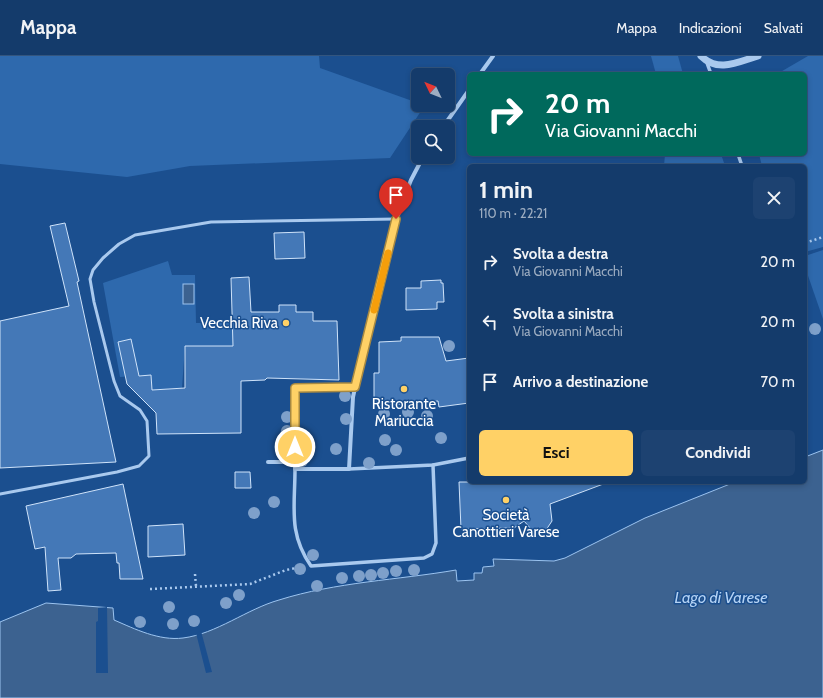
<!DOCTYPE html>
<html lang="it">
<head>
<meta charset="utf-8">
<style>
  :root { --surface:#143b6b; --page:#1d4271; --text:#f1f3f6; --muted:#9dadc1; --line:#33557e; --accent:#ffd166 }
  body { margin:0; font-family:Cabin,sans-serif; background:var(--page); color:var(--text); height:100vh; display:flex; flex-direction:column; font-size:15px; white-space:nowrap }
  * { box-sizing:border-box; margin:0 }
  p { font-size:13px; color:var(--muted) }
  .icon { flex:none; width:22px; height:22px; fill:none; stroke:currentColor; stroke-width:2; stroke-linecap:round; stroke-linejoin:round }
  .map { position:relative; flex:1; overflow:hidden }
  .details { position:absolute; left:467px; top:108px; width:340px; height:320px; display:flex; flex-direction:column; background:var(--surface); border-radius:6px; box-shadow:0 2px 6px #0003,0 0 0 1px var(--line) }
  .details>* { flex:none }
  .banner { position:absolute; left:467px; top:16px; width:340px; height:84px; border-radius:6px; box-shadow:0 2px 6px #0003,0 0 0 1px var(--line); background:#00695c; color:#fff; overflow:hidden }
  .needle { width:26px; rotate:313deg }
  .tools { position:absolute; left:411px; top:12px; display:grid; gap:8px }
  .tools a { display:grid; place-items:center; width:44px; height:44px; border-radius:6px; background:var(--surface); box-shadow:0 2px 6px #0003,0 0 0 1px var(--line); font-size:20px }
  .pin { position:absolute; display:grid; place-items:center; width:34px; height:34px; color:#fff; margin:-41px -17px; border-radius:50% 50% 50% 0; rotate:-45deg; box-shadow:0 0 4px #0007 }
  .pin .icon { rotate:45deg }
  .me { position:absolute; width:44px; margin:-22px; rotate:0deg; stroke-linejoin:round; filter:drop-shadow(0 0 3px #0008) }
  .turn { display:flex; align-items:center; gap:14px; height:84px; padding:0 12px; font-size:18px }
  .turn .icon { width:52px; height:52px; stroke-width:2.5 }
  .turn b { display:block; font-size:28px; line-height:34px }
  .round { display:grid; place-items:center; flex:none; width:42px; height:42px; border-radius:6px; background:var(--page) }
  .headline { display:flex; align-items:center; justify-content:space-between; height:68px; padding:0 12px }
  h1 { font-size:24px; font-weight:700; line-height:30px }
  .primary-button { display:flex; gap:8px; margin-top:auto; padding:8px 12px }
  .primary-button a { flex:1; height:46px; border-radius:6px; background:var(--accent); color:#111; font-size:16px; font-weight:700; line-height:46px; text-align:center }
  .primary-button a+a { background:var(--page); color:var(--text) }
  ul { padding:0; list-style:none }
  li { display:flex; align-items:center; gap:12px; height:60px; padding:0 12px }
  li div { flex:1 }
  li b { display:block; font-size:15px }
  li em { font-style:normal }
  header { display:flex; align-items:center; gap:24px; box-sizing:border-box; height:56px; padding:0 20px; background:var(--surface); border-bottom:1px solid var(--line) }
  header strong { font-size:19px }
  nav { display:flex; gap:22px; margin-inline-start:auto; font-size:14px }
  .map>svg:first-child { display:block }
  .green { fill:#2e69ad }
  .water { fill:#3c6290; stroke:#9cc4f0 }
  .pier { fill:#1b4f8f }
  .building { fill:#4478b7; stroke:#cfe3fa }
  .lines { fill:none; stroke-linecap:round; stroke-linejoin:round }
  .path { stroke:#a9c9ee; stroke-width:2.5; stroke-dasharray:2 3; stroke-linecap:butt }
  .service { stroke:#a9c9ee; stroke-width:3 }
  .pedestrian { stroke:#a9c9ee; stroke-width:3.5 }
  .minor { stroke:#a9c9ee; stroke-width:4 }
  .tertiary { stroke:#a9c9ee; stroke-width:7 }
  .tree { fill:#7ea0ca }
  .route-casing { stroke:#a68842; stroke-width:10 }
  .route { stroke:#ffd166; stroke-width:7 }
  .slow { stroke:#f59e0b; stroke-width:7 }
  .poi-dot { fill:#ffd166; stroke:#1b4f8f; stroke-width:1.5 }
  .labels { text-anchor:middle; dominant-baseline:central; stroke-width:3; stroke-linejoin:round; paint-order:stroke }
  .poi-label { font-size:15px; fill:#fff; stroke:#1b4f8f }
  .water-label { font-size:16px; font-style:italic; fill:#b5d3f5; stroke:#1b4f8f }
</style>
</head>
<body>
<header>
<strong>Mappa</strong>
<nav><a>Mappa</a><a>Indicazioni</a><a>Salvati</a></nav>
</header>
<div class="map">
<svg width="823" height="642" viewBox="0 0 823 642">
  <rect width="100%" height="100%" fill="#1b4f8f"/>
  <g class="green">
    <polygon points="0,0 319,0 320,12 418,47 418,49 425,49 390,102 190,110 127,121 0,108"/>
    <polygon points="651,0 678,0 683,18 656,18"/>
    <polygon points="808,0 823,0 823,191 805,196 805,110 762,110 759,98 805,98 805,18 777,18"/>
    <polygon points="665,98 721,98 725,110 664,110"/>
    <polygon points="823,194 823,263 805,211 805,200"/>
    <polygon points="168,205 172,219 195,219 196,267 250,267 252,290 185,290 182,332 152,334 151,319 120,321 103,227"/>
  </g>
  <g class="water">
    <rect x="183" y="228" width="11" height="20"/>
    <path d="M823 394V642H0V566L46 547 113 552 114 564C135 573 159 585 183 582 216 578 247 553 279 544 336 526 398 524 456 514L457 525 474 524V517H482L483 511 494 510 493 503 554 505 565 502 645 462 735 426H805V401Z"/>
  </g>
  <g class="pier">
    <polygon points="107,551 108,617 96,617 96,566 98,565 98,552"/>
    <polygon points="201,575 212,616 206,617 196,577"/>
  </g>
  <g class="building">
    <polygon points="65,167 79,225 77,226 116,406 0,412 0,265 69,250 50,170"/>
    <polygon points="304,176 305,202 275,203 274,177"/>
    <polygon points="249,221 251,256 279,256 279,249 296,249 296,256 313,256 313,265 337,265 339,324 267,322 265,324 241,325 241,377 157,378 156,357 127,328 118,286 131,283 139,320 151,319 152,334 185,332 185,290 233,290 231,222"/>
    <polygon points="441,224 441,227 443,227 444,246 437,246 437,253 406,254 406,232 421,232 421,225"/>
    <polygon points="401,281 439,281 446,305 469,302 469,347 439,351 438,345 374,350 374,317 379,317 379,286 401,285"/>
    <polygon points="235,416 250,416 251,432 235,432"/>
    <polygon points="459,426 605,426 606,427 550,448 552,465 546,474 540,476 531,473 524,465 514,472 461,473"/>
    <polygon points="123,428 143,523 120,523 119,507 117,507 116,497 76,498 71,502 58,502 61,534 48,535 45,491 35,493 26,450"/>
    <polygon points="183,468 185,499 148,501 148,470"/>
  </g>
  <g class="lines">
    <g class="path">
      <polyline points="805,187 823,181"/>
      <polyline points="195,518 196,530"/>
      <polyline points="150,533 250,528 286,514 301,511"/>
    </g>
    <polyline class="service" points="0,438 117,416 139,410 149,400 147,365 140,354 120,340 114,325 94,246 90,223 93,214 103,202 119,188 135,179 211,166 396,163"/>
    <g class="pedestrian">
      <polyline points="707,7 711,18"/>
      <polyline points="738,98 742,110"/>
      <path d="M295 413C295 451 288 477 311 510L424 502 432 498 436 487 433 409"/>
      <polyline points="349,413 433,409 469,402"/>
    </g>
    <g class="minor">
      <polyline points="480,18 493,0"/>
      <polyline points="443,71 469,34"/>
      <polyline points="355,331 295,332 295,413 349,413 353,341 363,295 400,152 411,124 423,101"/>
      <polyline points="268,406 295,406"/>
    </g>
    <path class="tertiary" d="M701 0C718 17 738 6 758 0"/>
  </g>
  <g class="tree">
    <circle cx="815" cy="273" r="6"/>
    <circle cx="449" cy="290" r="6"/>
    <circle cx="345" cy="340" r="6"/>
    <circle cx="408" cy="356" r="6"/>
    <circle cx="384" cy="358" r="6"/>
    <circle cx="427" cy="360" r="6"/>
    <circle cx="287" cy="361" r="6"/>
    <circle cx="346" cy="363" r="6"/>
    <circle cx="287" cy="375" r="6"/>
    <circle cx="441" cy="382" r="6"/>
    <circle cx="385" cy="384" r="6"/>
    <circle cx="336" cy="393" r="6"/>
    <circle cx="396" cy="394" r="6"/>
    <circle cx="302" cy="405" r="6"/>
    <circle cx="369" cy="407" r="6"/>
    <circle cx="274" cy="446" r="6"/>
    <circle cx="254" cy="457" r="6"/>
    <circle cx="313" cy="499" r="6"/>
    <circle cx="300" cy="513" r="6"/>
    <circle cx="414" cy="514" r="6"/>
    <circle cx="396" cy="515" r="6"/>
    <circle cx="383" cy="517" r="6"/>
    <circle cx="371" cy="519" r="6"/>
    <circle cx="359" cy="520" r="6"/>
    <circle cx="342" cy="522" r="6"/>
    <circle cx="317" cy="530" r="6"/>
    <circle cx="239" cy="539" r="6"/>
    <circle cx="226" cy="547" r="6"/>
    <circle cx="169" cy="551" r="6"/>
    <circle cx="194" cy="565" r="6"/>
    <circle cx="140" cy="566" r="6"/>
    <circle cx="173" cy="568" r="6"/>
  </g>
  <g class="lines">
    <g class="route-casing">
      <polyline id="route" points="295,391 295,332 355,331 396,163"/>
    </g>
    <use href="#route" class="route"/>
    <polyline class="slow" points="374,254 388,197"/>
  </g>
  <g class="poi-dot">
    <circle cx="286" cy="267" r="4"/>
    <circle cx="404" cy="333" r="4"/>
    <circle cx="506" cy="444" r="4"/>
  </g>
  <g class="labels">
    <g class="poi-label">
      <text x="278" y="267" text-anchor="end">Vecchia Riva</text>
      <text x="404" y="348">Ristorante<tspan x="404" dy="17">Mariuccia</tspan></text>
      <text x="506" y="459">Società<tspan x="506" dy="17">Canottieri Varese</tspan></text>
    </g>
    <g class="water-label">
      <text x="721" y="541">Lago di Varese</text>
    </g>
  </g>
</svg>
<div class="tools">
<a><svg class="needle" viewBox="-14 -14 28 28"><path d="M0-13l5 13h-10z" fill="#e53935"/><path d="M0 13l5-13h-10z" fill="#9dadc1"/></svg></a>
<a><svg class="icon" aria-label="search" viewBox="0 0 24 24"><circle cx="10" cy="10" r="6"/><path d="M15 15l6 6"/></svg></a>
</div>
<div class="pin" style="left:396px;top:163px;background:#d93025"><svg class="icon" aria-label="arrive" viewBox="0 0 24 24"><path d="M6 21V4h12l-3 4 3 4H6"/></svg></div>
<svg class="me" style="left:295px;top:391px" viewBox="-20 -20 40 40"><circle r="17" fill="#ffd166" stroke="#fff" stroke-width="3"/><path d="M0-11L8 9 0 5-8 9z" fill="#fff"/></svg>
<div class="banner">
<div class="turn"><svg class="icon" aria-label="right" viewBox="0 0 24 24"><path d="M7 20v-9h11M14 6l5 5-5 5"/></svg><div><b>20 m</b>Via Giovanni Macchi</div></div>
</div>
<section class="details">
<div class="headline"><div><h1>1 min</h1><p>110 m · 22:21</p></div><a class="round"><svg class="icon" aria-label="close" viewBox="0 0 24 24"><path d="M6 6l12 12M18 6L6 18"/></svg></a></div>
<ul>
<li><svg class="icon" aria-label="right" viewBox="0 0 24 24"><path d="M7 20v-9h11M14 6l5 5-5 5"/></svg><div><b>Svolta a destra</b><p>Via Giovanni Macchi</p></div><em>20 m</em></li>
<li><svg class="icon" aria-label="left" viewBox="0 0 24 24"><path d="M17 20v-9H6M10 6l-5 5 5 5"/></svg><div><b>Svolta a sinistra</b><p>Via Giovanni Macchi</p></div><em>20 m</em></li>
<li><svg class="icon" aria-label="arrive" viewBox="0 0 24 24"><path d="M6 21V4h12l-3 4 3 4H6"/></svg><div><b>Arrivo a destinazione</b></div><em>70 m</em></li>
</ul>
<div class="primary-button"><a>Esci</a><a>Condividi</a></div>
</section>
</div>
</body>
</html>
